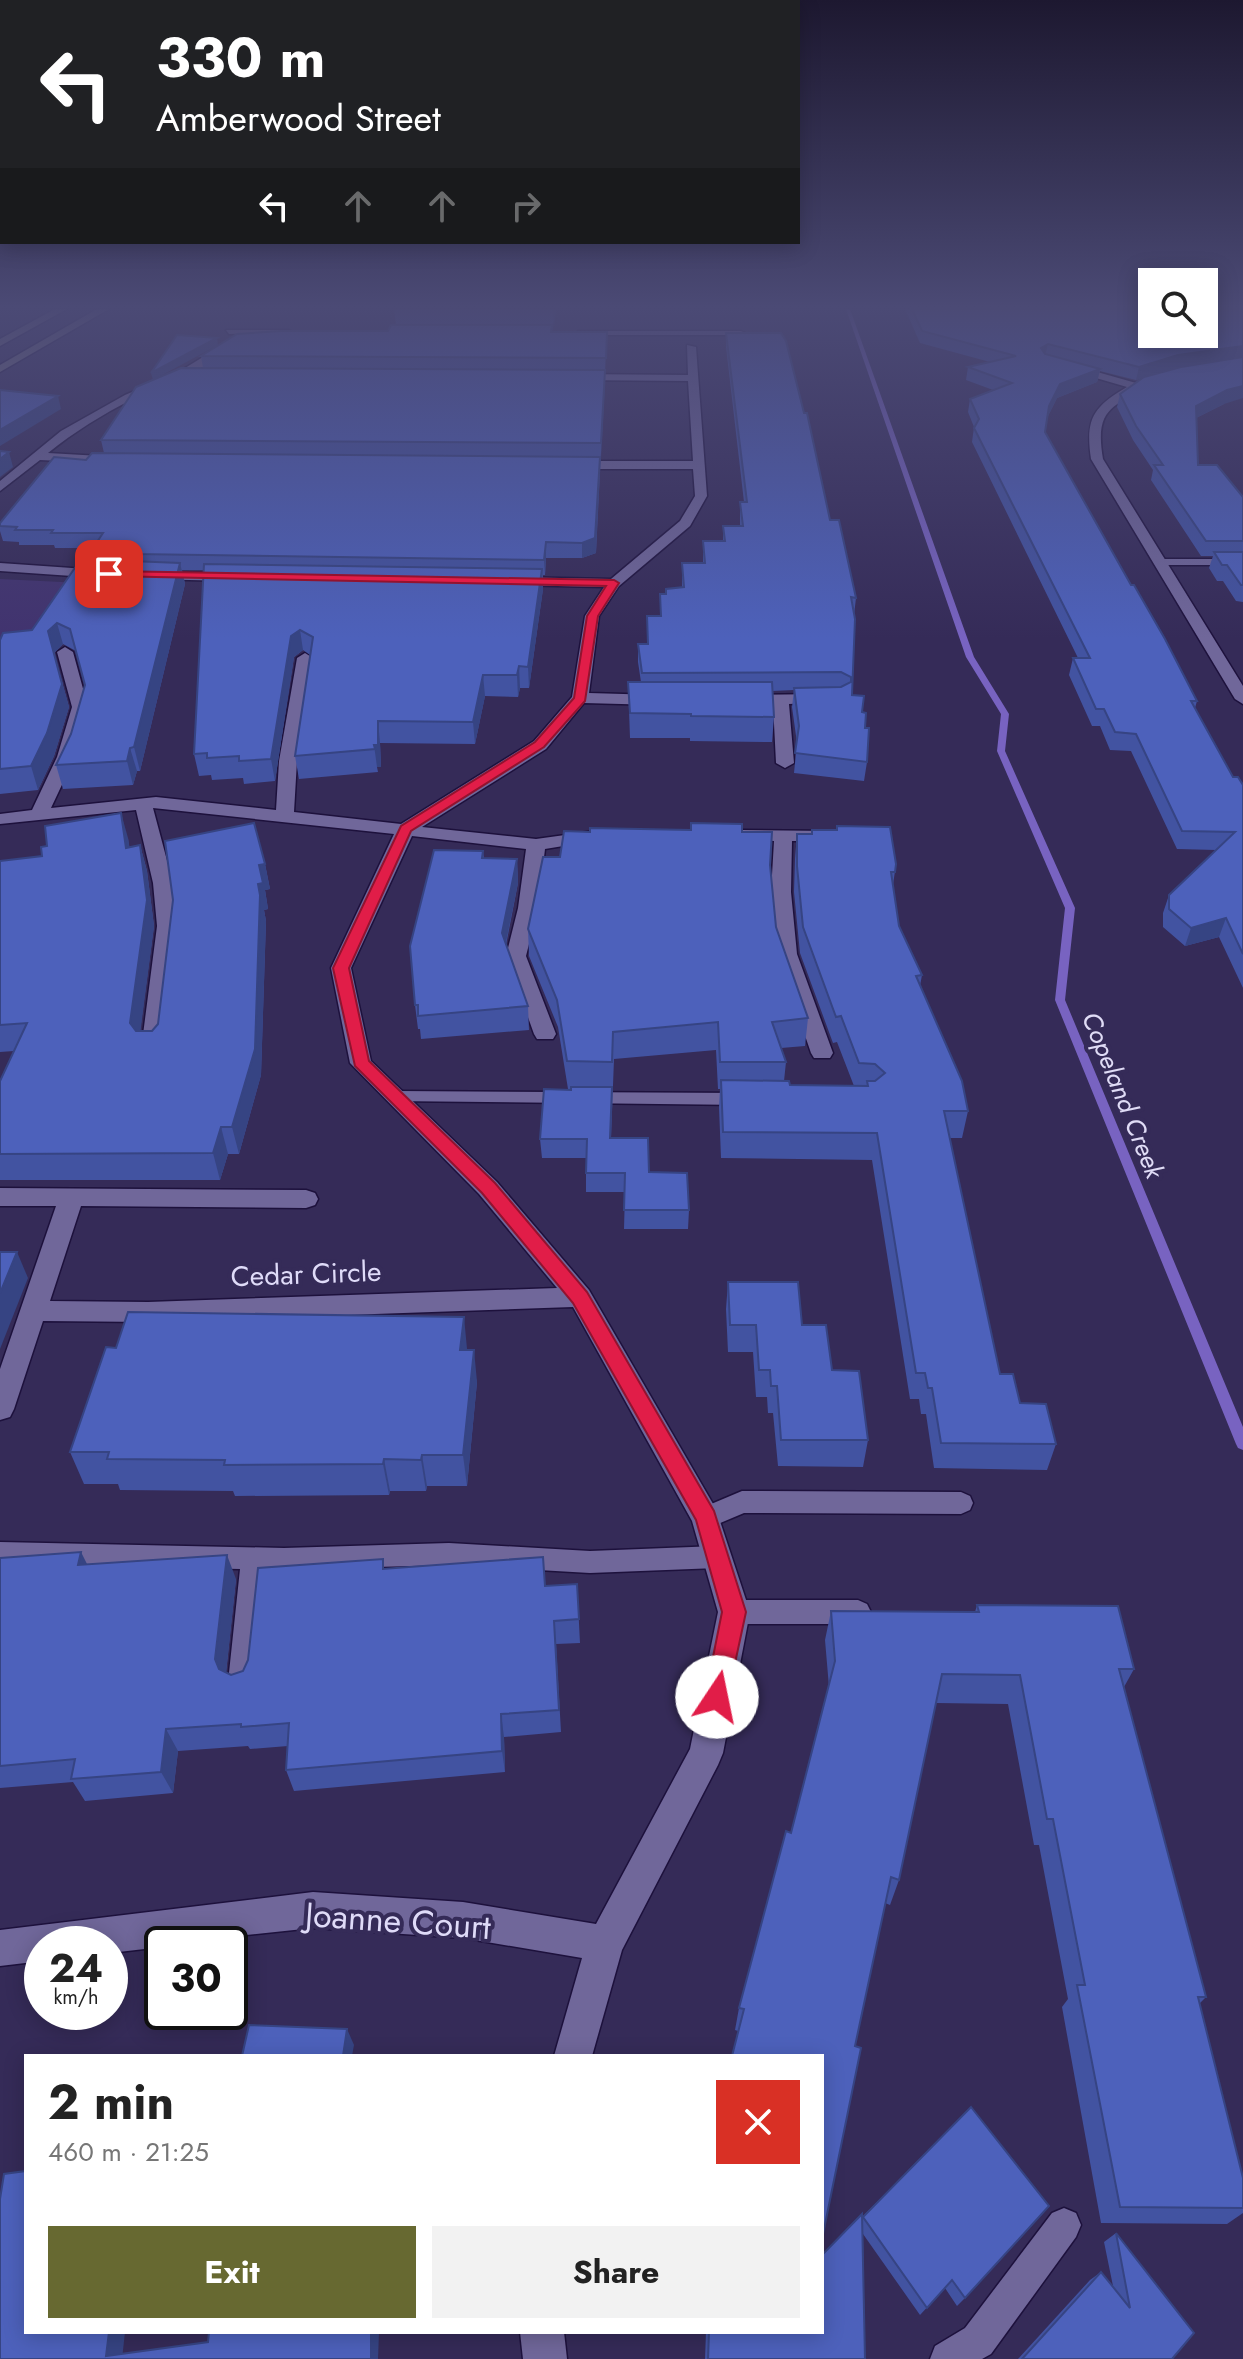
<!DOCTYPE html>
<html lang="en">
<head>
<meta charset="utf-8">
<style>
  :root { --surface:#fff; --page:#f2f2f2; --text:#222; --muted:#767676; --accent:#676931 }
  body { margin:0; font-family:Jost,sans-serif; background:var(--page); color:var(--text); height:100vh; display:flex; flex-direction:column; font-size:30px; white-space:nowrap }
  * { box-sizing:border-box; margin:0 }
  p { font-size:26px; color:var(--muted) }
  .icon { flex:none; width:44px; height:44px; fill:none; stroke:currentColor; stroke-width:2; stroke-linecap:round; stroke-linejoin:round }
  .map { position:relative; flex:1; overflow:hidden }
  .sheet { position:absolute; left:24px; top:2054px; width:800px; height:280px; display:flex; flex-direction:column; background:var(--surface); border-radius:0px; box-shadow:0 4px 20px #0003 }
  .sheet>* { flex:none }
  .guide { position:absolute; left:0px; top:0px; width:800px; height:244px; box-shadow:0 4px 20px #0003; background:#202124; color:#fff; overflow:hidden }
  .controls { position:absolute; left:1138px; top:268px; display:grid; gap:16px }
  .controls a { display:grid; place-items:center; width:80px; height:80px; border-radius:0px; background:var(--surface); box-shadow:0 4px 20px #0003; font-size:40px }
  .speed { position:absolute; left:24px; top:1926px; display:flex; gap:16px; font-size:40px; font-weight:700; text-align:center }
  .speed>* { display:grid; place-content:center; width:104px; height:104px; border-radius:50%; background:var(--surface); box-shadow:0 4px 20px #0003; line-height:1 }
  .speed small { font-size:20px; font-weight:400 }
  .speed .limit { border:4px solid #111; border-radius:12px; background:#fff; color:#111 }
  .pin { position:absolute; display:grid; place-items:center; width:68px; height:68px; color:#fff; margin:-34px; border-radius:16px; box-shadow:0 4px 12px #0006 }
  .me { position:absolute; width:88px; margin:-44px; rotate:11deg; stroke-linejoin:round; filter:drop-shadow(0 0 6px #0008) }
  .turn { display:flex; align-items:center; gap:28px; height:168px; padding:0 24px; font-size:36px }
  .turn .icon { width:104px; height:104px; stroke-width:2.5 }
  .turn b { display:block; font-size:56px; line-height:68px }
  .lanes { display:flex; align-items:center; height:76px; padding:0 24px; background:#0003; justify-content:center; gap:40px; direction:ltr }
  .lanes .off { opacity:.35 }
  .round { display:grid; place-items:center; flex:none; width:84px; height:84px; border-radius:0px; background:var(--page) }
  .head { display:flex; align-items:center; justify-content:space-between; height:136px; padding:0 24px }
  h1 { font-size:48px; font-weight:700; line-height:60px }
  .action { display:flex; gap:16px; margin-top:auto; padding:16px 24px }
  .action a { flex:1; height:92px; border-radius:0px; background:var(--accent); color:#fff; font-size:32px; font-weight:700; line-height:92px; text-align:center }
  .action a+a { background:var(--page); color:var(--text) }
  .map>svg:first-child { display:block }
  .green { fill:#41336f }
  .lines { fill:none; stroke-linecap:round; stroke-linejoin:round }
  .stream { fill:#7863c1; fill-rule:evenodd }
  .lane-casing { stroke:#1d113c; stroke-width:3 }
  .street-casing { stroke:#1d113c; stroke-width:3 }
  .secondary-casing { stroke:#1d113c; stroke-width:3 }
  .lane { fill:#70679a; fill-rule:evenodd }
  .street { fill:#70679a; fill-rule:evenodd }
  .secondary { fill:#7a7580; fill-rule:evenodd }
  .wall { fill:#4253a1 }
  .shaded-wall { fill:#364483 }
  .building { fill:#4d61bb; stroke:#364483; stroke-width:2 }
  .route { fill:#e11d48; stroke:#92132f; stroke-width:2 }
  .labels { text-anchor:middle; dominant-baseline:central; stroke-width:8; stroke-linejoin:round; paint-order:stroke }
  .far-water-label { font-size:26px; font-style:italic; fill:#e0dcf6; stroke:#352b58 }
  .street-label { font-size:28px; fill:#dfdbf8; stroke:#352b58 }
  .near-street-label { font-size:34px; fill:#dfdbf8; stroke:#352b58 }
</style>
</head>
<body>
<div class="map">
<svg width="1243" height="2359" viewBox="0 0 1243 2359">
  <rect width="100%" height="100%" fill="#352b58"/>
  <polygon class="green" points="0,579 82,583 42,641 0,641"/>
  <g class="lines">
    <polygon class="stream" points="846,309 850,309 974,657 1009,714 1005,751 1075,908 1065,1000 1243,1427 1243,1450 1238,1448 1236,1444 1055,1000 1065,908 997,751 1001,714 966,657"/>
    <g class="lane-casing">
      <g id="lane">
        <polygon points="226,330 289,330 293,332 229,334"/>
        <polygon points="578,331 741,331 745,333 741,335 581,335"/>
        <polygon points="1243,559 1243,565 1161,565 1155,562 1161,559"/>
        <polygon points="397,1091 745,1093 754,1099 745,1105 390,1101 388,1097 390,1093"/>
        <polygon points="742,1491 961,1492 970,1496 973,1503 970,1510 961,1514 744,1513 706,1529 697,1526 694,1518 697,1510"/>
        <polygon points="0,1542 284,1548 449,1543 590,1551 717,1546 726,1549 730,1557 726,1565 717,1568 590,1573 449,1565 265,1570 254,1682 251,1691 241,1695 231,1691 228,1682 240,1569 0,1564"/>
        <polygon points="734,1600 858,1600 867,1604 871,1612 867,1620 858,1624 734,1624 725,1620 721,1612 725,1604"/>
        <polygon points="1064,2208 1076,2213 1081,2225 1076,2237 991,2354 982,2359 930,2359 935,2346 965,2328 1052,2213"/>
      </g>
    </g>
    <g class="street-casing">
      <g id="street">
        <path d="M224 344 233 346C205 371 167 383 133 399 103 414 74 432 48 453L118 457 122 458V464L40 460 0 491V481L61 431 125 395 177 373Z"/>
        <polygon points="687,345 696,347 707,496 690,526 619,586 599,616 589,693 658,695 666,700 658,705 584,703 546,749 422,827 536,839 594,831 603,836 594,841 545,849 538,908 526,956 556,1034 553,1039 537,1039 534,1034 506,956 518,908 526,849 412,836 351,968 371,1061 497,1182 589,1290 716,1509 750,1612 723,1753 718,1765 622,1950 592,2056 554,2056 582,1958 463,1938 313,1928 162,1944 162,1947 110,1953 110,1944 42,1944 42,1961 0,1966 0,1930 313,1892 463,1902 596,1924 690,1749 718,1612 692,1521 573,1307 148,1322 43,1321 14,1409 10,1417 0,1420 0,1369 56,1206 0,1206 0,1188 306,1190 315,1193 318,1199 315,1205 306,1208 81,1206 50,1301 148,1302 557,1288 479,1194 350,1063 331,968 394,834 153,808 173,883 177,926 163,1050 160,1055 144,1055 141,1050 157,926 153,883 136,810 0,824 0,814 32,810 57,757 72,707 57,652 65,647 73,652 88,707 75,757 51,808 156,797 276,810 279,761 297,658 305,653 313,658 297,761 294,812 401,824 534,741 572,697 585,616 604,587 510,585 503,581 510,577 611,579 680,521 695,496 693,469 567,469 561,465 567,461 693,461 688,381 572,380 567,377 572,374 688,375"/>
        <path d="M1069 364 1136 383 1146 380 1151 383C1114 408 1094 406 1103 459L1243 686V704L1235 699 1091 459C1085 419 1093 407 1127 387L1065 369V365Z"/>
        <polygon points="0,563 101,570 108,574 101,578 0,571"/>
        <polygon points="150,572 233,573 240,577 233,581 145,579 145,573"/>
        <polygon points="826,694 834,699 832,702 789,704 794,763 785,768 776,763 773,704 743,705 735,700 743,695"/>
        <polygon points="742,830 830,831 839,836 830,841 792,841 791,892 797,954 833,1053 830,1058 814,1058 811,1053 777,954 771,892 774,841 736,839 733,835 736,831"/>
        <polygon points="520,2332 564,2332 567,2359 523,2359"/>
      </g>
    </g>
    <g class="secondary-casing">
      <g id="secondary">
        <polygon points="55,309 67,309 0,346 0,339"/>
        <polygon points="97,309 109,309 0,372 0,365"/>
      </g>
    </g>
    <use href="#lane" class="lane"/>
    <use href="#street" class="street"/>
    <use href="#secondary" class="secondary"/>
  </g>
  <g class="wall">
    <polygon points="394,309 556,309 552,332 607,332 596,553 582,558 546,558 545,575 543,575 543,589 529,688 520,688 518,697 485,696 475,744 380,743 381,767 377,767 378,772 299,779 295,756 310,655 303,650 294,657 275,781 244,784 243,778 212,780 211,775 199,776 194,754 204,570 182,570 185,584 140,771 137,771 133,785 63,789 56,765 71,734 85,685 76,651 63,644 54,653 69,707 54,756 38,790 0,794 0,640 32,630 93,559 91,551 93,548 55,548 54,545 19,545 19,542 3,541 0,531 0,523 86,460 104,453 101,440 203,368 201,356 388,331 396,325"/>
    <polygon points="905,309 1152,309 1224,404 1196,418 1198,465 1243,497 1243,602 1236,601 1223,581 1217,581 1209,568 1213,556 1201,556 1151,480 1153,470 1133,440 1117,407 1120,394 1175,368 1136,380 1100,371 1097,382 1057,398 1047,418 1045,432 1197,701 1195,708 1233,777 1243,785 1243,988 1219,937 1185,946 1163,927 1163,913 1169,895 1216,850 1177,849 1131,751 1110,750 1100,726 1092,726 1069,675 1073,658 1078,658 972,442 974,427 968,412 970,399 993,390 966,380 968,367 990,362 920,343"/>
    <polygon points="726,333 830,520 856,598 854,615 852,695 862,712 865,728 867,762 864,781 794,773 797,743 792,707 794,690 772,691 774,717 772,742 690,741 690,738 630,738 628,682 641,682 638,662 638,644 647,644 660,616 660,594 666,594 682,587 682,563 703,563 703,541 723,541 723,526 740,526 740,502 744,502 726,347"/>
    <polygon points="837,826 896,864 893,885 899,926 922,975 920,986 968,1111 962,1138 950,1138 1000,1374 1020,1403 1056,1444 1047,1470 934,1468 926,1414 921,1414 919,1399 910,1399 872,1160 721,1158 719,1107 720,1089 718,1089 716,1050 614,1059 611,1138 689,1210 688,1229 624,1229 625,1192 586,1192 586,1158 542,1158 540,1139 571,1089 568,1089 558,1027 529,956 528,929 560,857 742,832 770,865 776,927 808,1018 805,1046 781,1048 786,1062 784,1081 790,1085 854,1086 837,1042 833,1043 800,953 794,892 795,859 797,834 812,834 812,830 836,830"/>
    <polygon points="128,838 129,847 140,845 147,871 154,926 140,1031 152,1031 158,1024 265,864 270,889 265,890 268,909 264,910 266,921 261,1075 239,1154 228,1154 220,1180 0,1180 0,1081 14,1051 0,1052 0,861 42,856"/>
    <polygon points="483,851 484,859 517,859 518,883 506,945 528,1006 529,1030 421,1039 420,1029 418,1029 415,1005"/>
    <polygon points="728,1282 802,1325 832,1370 868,1440 863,1467 778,1466 773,1413 768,1413 767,1397 756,1397 753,1352 728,1352 726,1309"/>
    <polygon points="467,1350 477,1382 467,1486 427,1486 426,1491 390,1491 389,1495 235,1496 233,1491 120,1490 118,1484 84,1484 70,1452"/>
    <polygon points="0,1558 236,1579 226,1673 231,1675 243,1671 386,1569 545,1586 577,1584 580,1643 556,1644 561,1732 504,1737 505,1772 294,1791 286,1770 288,1746 250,1749 248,1746 178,1751 173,1793 85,1801 73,1782 0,1788"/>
    <polygon points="977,1605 1134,1669 1124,1687 1206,1997 1199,2004 1243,2178 1243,2213 1227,2224 1101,2223 1062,2007 1068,1999 1039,1845 1034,1845 1008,1704 936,1703 899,1880 890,1905 885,1903 738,2031 735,2030 739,2008 791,1833 829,1687 825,1640 831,1611 975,1612"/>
    <polygon points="971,2107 965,2298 957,2306 945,2288 920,2315 863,2234 865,2359 705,2359 706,2332 822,2332 862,2217"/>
    <polygon points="1116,2233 1172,2359 1018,2359 1090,2280 1101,2272 1113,2286 1104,2242"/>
  </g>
  <g class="shaded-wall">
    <polygon points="553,309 556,309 554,328"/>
    <polygon points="217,338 218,345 153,380 151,373"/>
    <polygon points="1048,344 1045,356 1041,348"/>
    <polygon points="1243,346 1243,358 1175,368 1136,380 1139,367 1178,355"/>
    <polygon points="1100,369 1097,382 1057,398 1046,420 1049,406 1060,384"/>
    <polygon points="605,370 605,384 601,458 601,443"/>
    <polygon points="1243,386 1243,398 1224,404 1192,420 1196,406 1227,390"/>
    <polygon points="58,396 61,409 0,446 0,430"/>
    <polygon points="9,452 13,467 0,477 0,459"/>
    <polygon points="600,457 596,553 582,558 582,543"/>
    <polygon points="546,542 546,558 545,575 544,560"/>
    <polygon points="180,563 185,584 140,771 134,747"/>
    <polygon points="542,569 543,589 529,688 528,667"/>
    <polygon points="57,623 63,644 54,653 69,707 54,756 38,790 31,766 48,631"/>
    <polygon points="300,630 303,650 294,657 275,781 271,759 291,636"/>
    <polygon points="519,666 520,688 518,697 517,675"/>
    <polygon points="483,675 485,696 475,744 473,722"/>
    <polygon points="378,721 380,743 381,767 377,767 374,745"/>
    <polygon points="130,748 137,771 133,785 127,761"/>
    <polygon points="121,813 128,838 134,873 126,848"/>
    <polygon points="140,845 147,871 154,926 138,1050 130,1023"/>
    <polygon points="517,859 518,883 503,957 502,933"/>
    <polygon points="265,864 270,889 265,890 268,909 264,910 266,921 261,1075 239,1154 232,1127 259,865"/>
    <polygon points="1226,918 1219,937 1185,946 1191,928"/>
    <polygon points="221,1127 228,1154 220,1180 213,1153"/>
    <polygon points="17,1252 28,1278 0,1349 0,1293"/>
    <polygon points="464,1317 467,1349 464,1382 460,1350"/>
    <polygon points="474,1350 477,1382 467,1486 463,1455"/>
    <polygon points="422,1455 427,1486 426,1491 421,1460"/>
    <polygon points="384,1459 390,1491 389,1495 383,1464"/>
    <polygon points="81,1552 93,1576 78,1565"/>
    <polygon points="227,1555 236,1579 225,1682 219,1669 215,1659"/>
    <polygon points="501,1714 504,1737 505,1772 502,1751"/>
    <polygon points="166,1729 178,1751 173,1793 161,1772"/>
    <polygon points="347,2029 354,2045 352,2056 343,2056"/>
    <polygon points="109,2332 125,2332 122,2359 106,2356"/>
    <polygon points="371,2332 379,2332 378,2359 371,2359"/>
  </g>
  <g class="building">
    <polygon points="912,309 1152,309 1152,334 1204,334 1204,309 1243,309 1243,346 1178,355 1139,367 1048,344 1041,348 1045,354 1100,369 1060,384 1049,406 1045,432 1131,585 1134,585 1165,639 1197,701 1191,701 1233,777 1238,777 1243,785 1243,954 1226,918 1191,928 1169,909 1169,895 1235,832 1182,831 1136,734 1115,732 1104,709 1096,709 1073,658 1090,658 974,428 979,419 970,399 1012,383 968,367 1016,356 922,331"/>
    <polygon points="391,325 552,325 551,332 607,332 606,358 201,356 237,334 281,331 388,331"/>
    <polygon points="726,333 781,333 786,341 804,413 807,413 830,520 839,520 856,598 851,597 855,619 852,695 864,696 862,712 866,713 865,728 869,728 867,762 795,753 799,726 794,688 841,687 851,682 851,677 841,672 642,673 638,644 648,644 647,616 661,616 660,594 666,594 666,589 684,587 682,563 705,563 703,541 725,541 723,526 743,526 740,502 747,502"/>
    <polygon points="177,335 217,338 151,373"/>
    <polygon points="1243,357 1243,386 1227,390 1196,406 1198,465 1217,465 1243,497 1243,541 1206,541 1154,465 1163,465 1136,426 1120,394 1144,377 1181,367"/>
    <polygon points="181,368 605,370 601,443 101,440 136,387"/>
    <polygon points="0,390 58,396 0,430"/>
    <polygon points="0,451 9,452 0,459"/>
    <polygon points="92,453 600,457 595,538 582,543 546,542 544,560 134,554 91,551 103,533 51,533 53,530 15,530 17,527 0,526 0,523 54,457 86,460"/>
    <polygon points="1214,552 1243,552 1243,585 1241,585 1227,565 1222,565"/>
    <polygon points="81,559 180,563 134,747 130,748 127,761 56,765 71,734 85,685 70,629 57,623 48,631 62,684 47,733 31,766 0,769 0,640 3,633 32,630"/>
    <polygon points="204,564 542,569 528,667 519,666 517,675 483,675 473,722 378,721 378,745 374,745 375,749 295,756 313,637 300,630 291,636 271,759 239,761 239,756 207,758 207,753 194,754"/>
    <polygon points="628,682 772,682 774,717 691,716 691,714 630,713"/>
    <polygon points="121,813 126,848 140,845 147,900 130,1023 136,1031 152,1031 158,1024 173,900 165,841 254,823 265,864 259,865 263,883 258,884 260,895 255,1049 232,1127 221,1127 213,1153 0,1154 0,1081 27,1023 0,1025 0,861 42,856 41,847 47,846 45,826"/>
    <polygon points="691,823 742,824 742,832 772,832 770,865 776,927 808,1018 772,1022 786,1062 720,1062 718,1022 613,1032 612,1062 567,1061 557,1000 528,929 543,857 560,857 564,831 590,832 590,828 691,830"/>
    <polygon points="837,826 890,827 896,864 895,872 891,872 899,926 922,975 916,976 962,1081 968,1111 944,1111 1000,1374 1013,1374 1020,1403 1046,1404 1056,1444 941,1443 932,1388 928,1388 925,1373 916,1373 877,1133 723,1132 721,1080 789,1081 790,1085 868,1086 867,1081 875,1081 885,1073 875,1064 859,1063 841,1016 836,1017 803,927 797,866 797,834 812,834 812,830 837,830"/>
    <polygon points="434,850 483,851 482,858 517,859 502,933 528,1006 418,1016 418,1005 415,1005 410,946"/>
    <polygon points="571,1087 612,1087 610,1138 648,1138 649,1172 687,1173 689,1210 624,1210 625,1173 586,1173 587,1139 540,1139 544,1089 571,1090"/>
    <polygon points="0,1252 17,1252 0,1293"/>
    <polygon points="728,1282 798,1282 802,1325 826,1325 832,1370 859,1371 868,1440 781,1440 777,1386 771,1386 770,1370 759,1370 756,1325 730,1325"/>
    <polygon points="128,1312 464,1317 460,1350 474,1350 463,1455 422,1455 421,1460 384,1459 383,1464 224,1465 225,1460 107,1459 109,1452 70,1452 106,1347 116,1348"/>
    <polygon points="81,1552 78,1565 227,1555 215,1659 219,1669 231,1675 243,1671 248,1660 258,1568 383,1559 383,1569 543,1557 545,1586 577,1584 579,1619 554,1621 559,1710 501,1714 502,1751 286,1770 289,1723 241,1727 241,1724 166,1729 161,1772 71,1779 75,1759 0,1766 0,1558"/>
    <polygon points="977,1605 1118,1606 1134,1669 1119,1669 1206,1997 1198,1997 1243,2178 1243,2208 1120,2207 1077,1985 1085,1985 1053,1819 1047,1819 1020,1675 942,1674 899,1880 891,1877 855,2046 861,2048 822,2239 822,2056 732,2056 744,2009 739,2008 786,1831 791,1833 835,1661 831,1611 979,1612"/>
    <polygon points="249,2025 347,2029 343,2056 242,2056"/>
    <polygon points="971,2107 1049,2206 965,2298 952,2280 927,2308 863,2217"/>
    <polygon points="26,2171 26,2332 109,2332 106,2356 208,2342 209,2332 371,2332 371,2359 0,2359 0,2199 4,2174"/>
    <polygon points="862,2214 865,2359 708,2359 709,2332 822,2332 822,2255"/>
    <polygon points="1116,2233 1194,2333 1172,2359 1022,2359 1101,2272 1130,2308"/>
  </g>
  <linearGradient id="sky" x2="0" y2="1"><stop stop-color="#1d1830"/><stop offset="0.48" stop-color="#4b4a75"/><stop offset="1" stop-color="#4b4a75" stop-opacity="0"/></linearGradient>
  <rect width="1243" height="639" fill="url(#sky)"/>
  <polygon class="route" points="109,571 614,580 619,583 598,616 585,701 544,747 411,831 349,968 369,1061 495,1183 587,1292 714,1511 746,1612 726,1705 717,1708 708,1705 705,1697 722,1612 696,1520 573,1303 482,1193 355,1066 333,968 401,826 535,742 574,698 587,616 606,586 106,576 104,574"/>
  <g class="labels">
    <g class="far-water-label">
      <text transform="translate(1123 1095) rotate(68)">Copeland Creek</text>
    </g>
    <g class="street-label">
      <text transform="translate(306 1274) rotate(-2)">Cedar Circle</text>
    </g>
    <g class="near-street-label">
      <text transform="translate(398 1921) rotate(4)">Joanne Court</text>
    </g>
  </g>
</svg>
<div class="controls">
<a><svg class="icon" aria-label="search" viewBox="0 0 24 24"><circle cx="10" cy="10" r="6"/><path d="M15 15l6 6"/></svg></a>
</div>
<div class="speed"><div>24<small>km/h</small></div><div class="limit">30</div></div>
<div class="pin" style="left:109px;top:574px;background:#d93025"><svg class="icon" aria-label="arrive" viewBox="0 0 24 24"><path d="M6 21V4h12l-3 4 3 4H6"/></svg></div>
<svg class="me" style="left:717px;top:1697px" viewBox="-20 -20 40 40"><circle r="19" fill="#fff"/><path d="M0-13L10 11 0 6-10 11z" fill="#e11d48"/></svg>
<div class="guide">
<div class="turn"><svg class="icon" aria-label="left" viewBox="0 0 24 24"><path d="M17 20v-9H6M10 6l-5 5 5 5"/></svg><div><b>330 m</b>Amberwood Street</div></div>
<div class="lanes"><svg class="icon" aria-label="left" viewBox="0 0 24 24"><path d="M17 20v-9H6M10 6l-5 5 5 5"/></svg><svg class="icon off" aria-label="ahead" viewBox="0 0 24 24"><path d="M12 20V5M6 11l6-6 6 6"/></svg><svg class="icon off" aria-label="ahead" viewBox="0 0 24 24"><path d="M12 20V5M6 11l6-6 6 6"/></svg><svg class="icon off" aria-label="right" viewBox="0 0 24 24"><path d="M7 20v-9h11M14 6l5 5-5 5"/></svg></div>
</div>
<section class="sheet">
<div class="head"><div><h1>2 min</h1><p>460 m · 21:25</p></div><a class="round" style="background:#d93025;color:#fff"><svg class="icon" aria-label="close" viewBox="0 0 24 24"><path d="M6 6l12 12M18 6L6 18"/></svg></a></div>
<div class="action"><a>Exit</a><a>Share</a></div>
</section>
</div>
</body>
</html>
